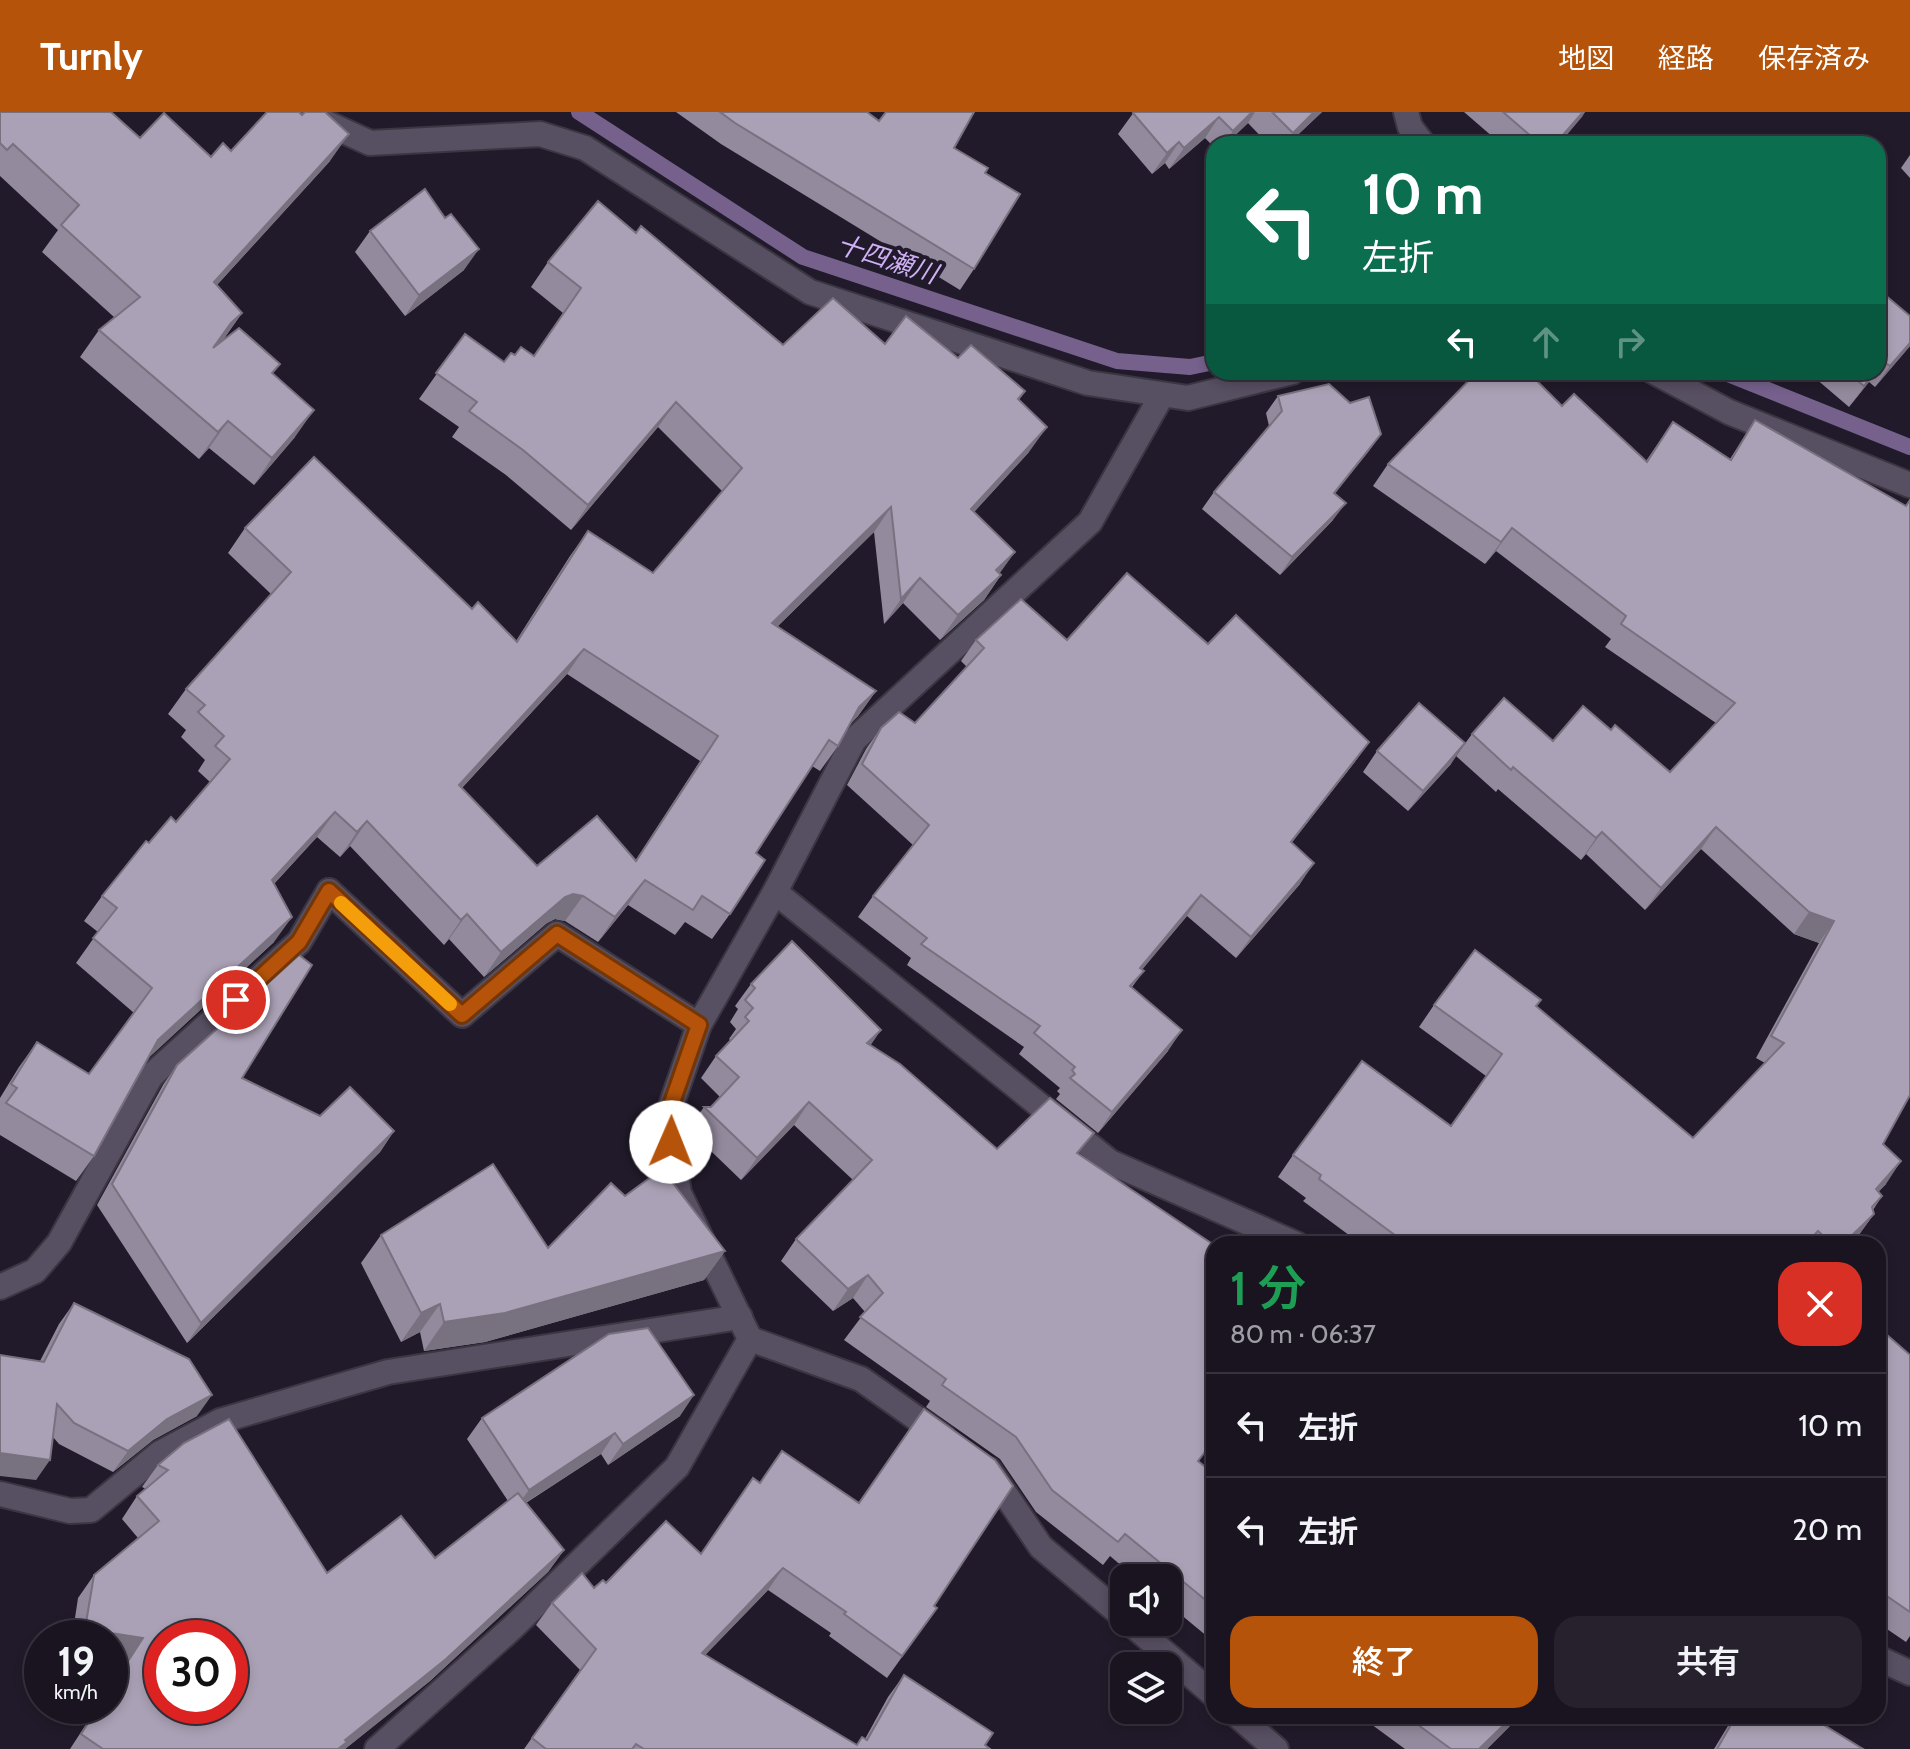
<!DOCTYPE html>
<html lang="ja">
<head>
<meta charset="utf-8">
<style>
  :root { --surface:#191420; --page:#26212d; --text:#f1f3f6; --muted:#9f9ea5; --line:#37333e; --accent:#b45309 }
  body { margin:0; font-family:Cabin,"Noto Sans JP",sans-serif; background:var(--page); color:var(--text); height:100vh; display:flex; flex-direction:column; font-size:30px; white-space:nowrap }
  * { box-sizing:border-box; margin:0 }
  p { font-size:26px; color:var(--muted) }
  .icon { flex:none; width:44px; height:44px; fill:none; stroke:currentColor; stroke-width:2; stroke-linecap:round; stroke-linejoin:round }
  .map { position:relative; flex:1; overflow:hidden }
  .panel { position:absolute; left:1206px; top:1124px; width:680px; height:488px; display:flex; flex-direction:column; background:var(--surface); border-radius:24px; box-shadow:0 4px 12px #0003,0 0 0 2px var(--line) }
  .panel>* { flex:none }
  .guide { position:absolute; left:1206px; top:24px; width:680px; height:244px; border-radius:24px; box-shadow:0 4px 12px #0003,0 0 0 2px var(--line); background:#0b6e4f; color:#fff; overflow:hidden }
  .buttons { position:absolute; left:1110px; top:1452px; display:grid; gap:16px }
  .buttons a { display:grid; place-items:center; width:72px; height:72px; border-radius:16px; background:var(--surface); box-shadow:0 4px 12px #0003,0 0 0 2px var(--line); font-size:40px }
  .speed { position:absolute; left:24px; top:1508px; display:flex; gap:16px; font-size:40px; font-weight:700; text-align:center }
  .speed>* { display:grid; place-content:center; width:104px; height:104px; border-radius:50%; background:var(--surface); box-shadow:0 4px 12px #0003,0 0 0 2px var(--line); line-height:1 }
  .speed small { font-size:20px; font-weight:400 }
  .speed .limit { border:12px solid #d22; background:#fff; color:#111 }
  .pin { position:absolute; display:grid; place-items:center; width:68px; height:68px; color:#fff; margin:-34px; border:4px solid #fff; border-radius:50%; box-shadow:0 2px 8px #0007 }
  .me { position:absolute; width:88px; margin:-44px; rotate:1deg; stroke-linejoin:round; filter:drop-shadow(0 0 6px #0008) }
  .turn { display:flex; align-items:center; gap:28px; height:168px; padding:0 24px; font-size:36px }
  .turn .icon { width:104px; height:104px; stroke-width:2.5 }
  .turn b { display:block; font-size:56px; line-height:68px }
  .lanes { display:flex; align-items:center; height:76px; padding:0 24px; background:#0003; justify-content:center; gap:40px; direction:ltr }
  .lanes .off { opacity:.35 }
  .round { display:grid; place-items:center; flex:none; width:84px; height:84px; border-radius:24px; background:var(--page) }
  .summary { display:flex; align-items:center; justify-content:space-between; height:136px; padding:0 24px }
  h1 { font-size:48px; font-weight:600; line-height:60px; color:#1e9e55 }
  .primary-button { display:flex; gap:16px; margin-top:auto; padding:16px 24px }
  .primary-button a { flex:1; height:92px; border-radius:24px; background:var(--accent); color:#fff; font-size:32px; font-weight:600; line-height:92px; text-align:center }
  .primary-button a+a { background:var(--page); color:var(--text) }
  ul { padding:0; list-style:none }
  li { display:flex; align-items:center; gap:24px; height:104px; padding:0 24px; border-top:2px solid var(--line) }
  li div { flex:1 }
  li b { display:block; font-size:30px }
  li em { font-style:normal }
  header { display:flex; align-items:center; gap:48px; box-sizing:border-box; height:112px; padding:0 40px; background:var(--accent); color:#fff }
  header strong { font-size:38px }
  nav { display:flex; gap:44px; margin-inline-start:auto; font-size:28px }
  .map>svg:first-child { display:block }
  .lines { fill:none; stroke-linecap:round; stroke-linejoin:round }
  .stream { stroke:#75618c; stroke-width:16 }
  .service-casing { stroke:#3b3642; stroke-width:28 }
  .minor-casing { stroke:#3b3642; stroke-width:28 }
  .tertiary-casing { stroke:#3b3642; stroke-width:28 }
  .service { stroke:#574f62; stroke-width:24 }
  .minor { stroke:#574f62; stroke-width:24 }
  .tertiary { stroke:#574f62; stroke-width:24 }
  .wall { fill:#938a9d; fill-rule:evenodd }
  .shaded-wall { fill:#78717f }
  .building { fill:#aba1b6; stroke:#78717f; stroke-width:2; fill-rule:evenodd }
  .route-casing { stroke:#753606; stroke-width:20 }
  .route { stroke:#b45309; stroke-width:14 }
  .slow { stroke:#f59e0b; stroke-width:14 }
  .labels { text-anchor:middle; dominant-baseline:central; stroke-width:8; stroke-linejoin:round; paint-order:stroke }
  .water-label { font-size:26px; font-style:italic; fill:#cfb0f5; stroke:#211a2a }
</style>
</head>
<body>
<header>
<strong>Turnly</strong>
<nav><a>地図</a><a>経路</a><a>保存済み</a></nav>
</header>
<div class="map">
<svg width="1910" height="1637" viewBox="0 0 1910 1637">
  <rect width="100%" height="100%" fill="#211a2a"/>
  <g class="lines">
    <g class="stream">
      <polyline points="579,0 803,145 1117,249 1190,255 1214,250"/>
      <polyline points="1723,260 1910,335"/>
    </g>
    <g class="service-casing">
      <g id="service">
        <polyline points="329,779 462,903 557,822 699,913"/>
        <polyline points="750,1227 861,1267 943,1325"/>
        <polyline points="989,1358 1041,1435 1124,1505"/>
        <polyline points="0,1382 70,1399 91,1398 160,1341 220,1309 388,1260 740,1205"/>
        <polyline points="1129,1510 1214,1583"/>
        <polyline points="1238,1604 1276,1637"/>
      </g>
    </g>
    <g class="minor-casing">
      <g id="minor">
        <polyline points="1406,0 1410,15 1423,32"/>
        <polyline points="775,780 1110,1050 1296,1132"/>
        <polyline points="0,1175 35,1159 59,1131 151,964 299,830 329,779"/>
        <polyline points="1878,1546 1910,1561"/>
        <polyline points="377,1637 512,1516 677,1355 750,1227 679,1081 667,1005 699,913 775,780 854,628 1090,410 1162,283"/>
      </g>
    </g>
    <g class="tertiary-casing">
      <g id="tertiary">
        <polyline points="312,0 322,9 370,31 540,22 585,36 810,180 1088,271 1188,286 1292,260"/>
        <polyline points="1654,260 1729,300 1910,373"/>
      </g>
    </g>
    <use href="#service" class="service"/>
    <use href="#minor" class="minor"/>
    <use href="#tertiary" class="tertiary"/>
  </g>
  <g class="wall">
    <polygon points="0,0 140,26 211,45 231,39 330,49 217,173 242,201 223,228 273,262 295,325 254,373 209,336 199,347 80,245 99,218 114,205 42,140 58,118 0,64"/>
    <polygon points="676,0 867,0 879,9 954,36 985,61 974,157 960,178 721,32"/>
    <polygon points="1134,0 1322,0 1288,32 1268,32 1248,11 1226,32 1214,32 1214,35 1205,26 1169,57 1165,51 1152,62 1118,22"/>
    <polygon points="1464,0 1585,0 1559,32 1501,32"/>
    <polygon points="1910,43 1910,66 1901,56"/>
    <polygon points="370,119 464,158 405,204 355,140"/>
    <path d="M636 121 783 233 885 232 958 246 1025 279 1019 288 1029 340 974 400 1000 461 1001 463 984 488 940 528 903 491 884 512 874 420 777 515 876 579 858 604 850 612 838 634 820 659 812 654 756 741 730 802 712 827 685 810 675 823 628 793 598 830 565 809 555 807 547 811 484 865 449 827 444 833 350 734 340 745 317 725 274 772V830L148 946 94 1044 76 1069 0 1023V986L19 955 37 930 89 962 134 901 76 851 98 820 84 809 102 784 149 731 176 710 210 670 198 659 205 648 181 625 186 618 168 602 186 577 271 482 228 441 245 416 472 497 516 529 570 444 588 419 653 461 722 379 658 315 571 418 506 363 452 325 459 315 419 287 465 222 504 250 515 243 534 244 563 201 531 175 548 150ZM567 562 700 649 636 748 537 754 462 676Z"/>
    <polygon points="1878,177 1910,204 1910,234 1875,275 1869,270 1849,295 1808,260 1878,260"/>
    <polygon points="1278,284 1381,322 1335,381 1333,408 1280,463 1202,397 1214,380 1269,314 1266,301"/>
    <polygon points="1562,294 1646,349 1673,310 1730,347 1755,308 1883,1032 1886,1072 1878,1080 1882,1084 1873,1098 1874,1102 1858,1124 1850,1132 1361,1132 1303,1089 1306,1086 1278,1065 1293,1043 1451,1014 1486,964 1419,915 1434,893 1536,894 1693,1026 1765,951 1756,946 1819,831 1794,822 1701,737 1645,798 1586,742 1581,748 1498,677 1496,680 1456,644 1472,622 1553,629 1611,618 1670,660 1716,611 1605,535 1611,527 1496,439 1485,452 1373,374 1388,352"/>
    <polygon points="976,528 1067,528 1208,532 1369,630 1354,651 1291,731 1300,772 1236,846 1187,804 1142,857 1144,859 1132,875 1168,939 1098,1021 1056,987 1060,982 1057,979 1060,976 1019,942 1024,935 907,853 911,846 858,805 873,784 913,733 847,673 866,637 881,616 915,611 967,555 961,549"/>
    <polygon points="1377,639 1451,652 1408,699 1363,660"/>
    <polygon points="751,872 870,933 997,1037 1079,1042 1205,1159 1199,1350 1214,1362 1214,1530 1168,1492 1168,1466 1136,1466 1110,1444 1103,1453 1036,1400 1000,1347 926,1295 930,1289 844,1228 865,1200 853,1186 833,1199 781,1149 796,1127 853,1068 794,1013 741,1068 688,1017 704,995 711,995 720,985 701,966 716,944 731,929 729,927 736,917 730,910 738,897 735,894"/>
    <polygon points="177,953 242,966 320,1004 394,1019 380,1040 187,1231 97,1093 163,973"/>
    <polygon points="625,1084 725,1139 704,1168 485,1230 424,1239 420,1220 401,1230 361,1151 381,1123 548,1136"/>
    <polygon points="74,1191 197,1304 153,1328 113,1360 59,1332 53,1325 36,1368 40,1249 59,1212"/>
    <polygon points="1878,1215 1910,1243 1910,1524 1906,1530 1878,1511"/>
    <polygon points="680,1304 608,1353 601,1342 526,1391 564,1438 548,1460 430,1569 345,1637 70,1637 98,1594 110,1594 110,1576 128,1549 110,1546 110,1526 72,1526 78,1486 94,1463 138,1426 122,1407 137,1384 146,1377 142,1375 158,1353 184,1331 327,1461 435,1446 508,1389 467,1327 482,1306"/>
    <polygon points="753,1366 937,1496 887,1566 829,1524 831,1521 768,1478 705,1543 856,1633 865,1627 888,1585 904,1563 990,1637 524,1637 580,1558 536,1513 552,1491 606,1471 701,1442"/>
    <polygon points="1360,1604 1518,1604 1509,1615 1487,1637 1405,1637"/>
    <polygon points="1734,1604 1812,1604 1811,1605 1863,1637 1714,1637"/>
  </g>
  <g class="shaded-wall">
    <polygon points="1252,0 1255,0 1248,11 1226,32 1224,32 1233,19"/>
    <polygon points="1314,0 1322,0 1288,32 1285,32 1293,21"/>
    <polygon points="1583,0 1585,0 1582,5 1559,32 1555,32"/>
    <polygon points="1219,5 1205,26 1169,57 1184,36"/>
    <polygon points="349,22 330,49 195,197 214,170"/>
    <polygon points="1179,30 1165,51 1152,62 1167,41"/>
    <polygon points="479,137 464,158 405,204 419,183"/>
    <polygon points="242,201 223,228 212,238 231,211"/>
    <polygon points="1910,231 1910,234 1875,275 1890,254"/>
    <polygon points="1875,260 1877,260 1849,295"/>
    <polygon points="676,290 658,315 571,418 588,393"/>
    <polygon points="314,298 295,325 254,373 272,346"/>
    <polygon points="228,309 209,336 199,347 218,320"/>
    <polygon points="1047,315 1029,340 954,422 971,397"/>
    <polygon points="1381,322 1369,339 1322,398 1334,381"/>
    <polygon points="1346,391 1333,408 1280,463 1292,445"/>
    <polygon points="891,395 874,420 754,537 772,511"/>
    <polygon points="1512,416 1496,439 1485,452 1501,430"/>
    <polygon points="1015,440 997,465 996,458"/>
    <polygon points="1001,463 984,488 940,528 958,503"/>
    <polygon points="920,466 903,491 884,512 901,487"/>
    <polygon points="584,537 567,562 441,698 459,673"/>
    <polygon points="876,579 858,604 841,621 859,595"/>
    <polygon points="1369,630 1354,651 1276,751 1291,730"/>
    <polygon points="1465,631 1451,652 1408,699 1423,679"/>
    <polygon points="335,700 317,725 254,793 272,768"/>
    <polygon points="367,709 350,734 340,745 357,720"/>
    <polygon points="1716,715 1701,737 1645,798 1661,776"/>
    <polygon points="1602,720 1586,742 1581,748 1596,726"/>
    <polygon points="1314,751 1300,772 1236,846 1251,825"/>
    <polygon points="645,768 628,793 598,830 615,805"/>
    <polygon points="573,782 583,784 565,809 555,807 547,811 484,865 501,840 565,785"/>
    <polygon points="1201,783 1187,804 1126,877 1140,856"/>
    <polygon points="1809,800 1834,809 1819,831 1794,822"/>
    <polygon points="467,802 449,827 444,833 461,808"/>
    <polygon points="292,805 274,830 141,953 158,928"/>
    <polygon points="881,918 866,940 867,931"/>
    <polygon points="1182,918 1168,939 1098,1021 1112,1000"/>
    <polygon points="809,990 794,1013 741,1068 757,1046"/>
    <polygon points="394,1019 380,1040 187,1231 201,1211"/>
    <polygon points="1901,1049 1886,1072 1860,1099 1876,1077"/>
    <polygon points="1874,1102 1858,1124 1850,1132 1843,1132"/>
    <polygon points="725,1139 704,1168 485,1230 424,1239 444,1210"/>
    <polygon points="868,1163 853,1186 833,1199 848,1177"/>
    <polygon points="440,1192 420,1220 401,1230 421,1201"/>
    <polygon points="212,1283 197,1304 153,1328 113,1360 128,1339 167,1307"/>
    <polygon points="694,1283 680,1304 608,1353 623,1332"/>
    <polygon points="615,1321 601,1342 514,1398 529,1378"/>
    <polygon points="0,1341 50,1348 36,1368 0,1364"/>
    <polygon points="564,1438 548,1460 430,1569 345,1637 338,1637 345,1628"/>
    <polygon points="783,1456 768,1478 686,1563 702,1541"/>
    <polygon points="85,1517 143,1526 128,1549 110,1546 110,1526 79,1526"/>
    <polygon points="1513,1604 1518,1604 1509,1615 1487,1637 1479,1637"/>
  </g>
  <g class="building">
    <polygon points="0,0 111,0 140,26 164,1 211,45 223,31 231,39 267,0 299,0 302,3 305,0 325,0 349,22 214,170 242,201 231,211 213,236 239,216 280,252 272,261 314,298 272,346 228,309 218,320 99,218 140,185 61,113 79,93 13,32 7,38 0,31"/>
    <polygon points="720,0 867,0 879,9 886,0 974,0 954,36 988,56 985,61 1020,82 974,157 735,11"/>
    <polygon points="1134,0 1252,0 1233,19 1219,5 1184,36 1179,30 1167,41 1133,1"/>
    <polygon points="1272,0 1314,0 1293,21"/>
    <polygon points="1503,0 1583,0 1555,32 1540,32"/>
    <polygon points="1708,24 1717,32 1701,32"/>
    <polygon points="425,77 445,106 451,102 479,137 419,183 370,119"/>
    <path d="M598 89 636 121 641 114 783 233 833 186 885 232 906 204 958 246 971 233 1025 279 1018 287 1047 315 971 397 1015 440 996 458 1001 463 958 503 920 466 901 487 891 395 772 511 876 579 859 595 838 634 829 628 756 741 765 748 730 802 702 784 693 798 645 768 615 805 583 784 573 782 565 785 501 840 467 802 461 808 367 709 357 720 335 700 272 768 292 805 158 928 94 1044 6 991 17 976 11 972 37 930 89 962 152 876 93 826 117 796 102 784 146 729 149 731 171 705 176 710 230 647 215 634 224 624 198 600 205 593 186 577 291 460 245 416 314 345 472 497 478 490 517 530 588 419 653 461 742 356 676 290 588 393 523 338 469 299 477 290 436 261 465 222 504 250 511 241 515 243 521 235 534 244 581 176 548 150ZM584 537 718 624 636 749 597 704 537 754 459 673Z"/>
    <polygon points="1878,177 1910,204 1910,231 1890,254 1884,250 1878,257"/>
    <polygon points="1477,260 1528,260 1562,294 1574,282 1647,350 1673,310 1731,348 1755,308 1906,394 1910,388 1910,983 1883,1032 1901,1049 1876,1077 1882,1084 1872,1095 1874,1102 1843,1132 1832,1132 1818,1119 1806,1132 1407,1132 1319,1067 1321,1063 1293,1043 1362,949 1451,1014 1502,942 1434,893 1475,838 1541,888 1536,894 1693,1026 1784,931 1771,924 1834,809 1809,800 1716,715 1661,776 1602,720 1596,726 1513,655 1511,658 1472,622 1504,586 1553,629 1583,594 1611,618 1615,613 1670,660 1735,591 1621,512 1626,504 1512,416 1501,430 1388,352"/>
    <polygon points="1847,260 1875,260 1864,274"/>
    <polygon points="1329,272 1350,291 1369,285 1381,322 1334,381 1346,391 1292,445 1214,380 1282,299 1278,284"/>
    <polygon points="1127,461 1208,532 1236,503 1369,630 1291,730 1314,751 1251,825 1201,783 1140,856 1144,859 1130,874 1182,918 1112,1000 1070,966 1075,962 1072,958 1075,955 1034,921 1040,914 921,832 927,826 873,784 929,713 862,652 881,616 899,600 915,611 984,536 976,528 1021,487 1067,528"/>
    <polygon points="1419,591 1465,631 1423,679 1377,639"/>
    <polygon points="792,829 881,918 867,931 900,952 997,1037 1050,986 1094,1021 1077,1041 1214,1133 1214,1144 1205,1159 1214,1166 1214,1328 1198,1349 1214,1362 1214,1495 1125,1422 1118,1430 1052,1378 1016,1325 942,1273 946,1267 860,1205 883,1181 868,1163 848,1177 796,1127 872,1048 809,990 757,1046 704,995 711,995 739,965 716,944 749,909 745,905 753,896 745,888 755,876 751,872"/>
    <polygon points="299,843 312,853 242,966 320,1004 350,975 394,1019 201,1211 112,1072 177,953"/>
    <polygon points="493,1052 548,1136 611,1071 625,1084 662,1057 725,1139 505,1201 444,1210 440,1192 421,1201 381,1123"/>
    <polygon points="74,1191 189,1247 212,1283 167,1307 128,1339 74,1311 57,1292 50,1348 0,1341 0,1243 44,1250"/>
    <polygon points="1878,1215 1910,1243 1910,1500 1878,1478"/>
    <polygon points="648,1216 694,1283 623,1332 615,1321 529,1378 482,1306 609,1222"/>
    <polygon points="924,1297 995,1348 1013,1374 934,1494 937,1496 902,1544 844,1502 846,1500 783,1456 702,1541 857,1633 862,1625 867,1628 904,1563 993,1621 985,1633 990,1637 644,1637 636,1632 632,1637 546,1637 532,1626 596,1537 552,1491 582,1461 594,1476 603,1468 606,1471 666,1409 701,1442 753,1366 760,1371 782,1339 859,1391"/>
    <path d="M229 1307 327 1461 401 1404 435 1446 518 1381 564 1438 446 1547 345 1628 347 1630 338 1637H103L81 1622 99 1594H110V1577L143 1526 85 1517 94 1463 159 1409 137 1384 168 1358 158 1353 184 1331ZM162 1526H230V1594H162Z"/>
    <polygon points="1406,1604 1513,1604 1479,1637 1451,1637"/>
    <polygon points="1736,1604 1812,1604 1811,1605 1863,1637 1717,1637"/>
  </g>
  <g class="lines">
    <g class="route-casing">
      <polyline id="route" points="236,888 299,830 329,779 462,903 557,822 699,913 667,1005 671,1030"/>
    </g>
    <use href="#route" class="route"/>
    <polyline class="slow" points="341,791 450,892"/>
  </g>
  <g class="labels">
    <g class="water-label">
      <text transform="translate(887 147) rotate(18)">十四瀬川</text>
    </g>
  </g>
</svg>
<div class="buttons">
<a><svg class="icon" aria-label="sound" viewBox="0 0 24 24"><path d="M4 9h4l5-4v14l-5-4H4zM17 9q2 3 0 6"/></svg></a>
<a><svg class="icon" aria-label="layers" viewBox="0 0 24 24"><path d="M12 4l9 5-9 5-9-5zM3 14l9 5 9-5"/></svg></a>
</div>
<div class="speed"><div>19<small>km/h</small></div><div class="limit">30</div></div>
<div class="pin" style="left:236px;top:888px;background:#d93025"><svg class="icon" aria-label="arrive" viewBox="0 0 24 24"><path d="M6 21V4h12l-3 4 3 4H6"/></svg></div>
<svg class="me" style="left:671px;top:1030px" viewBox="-20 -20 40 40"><circle r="19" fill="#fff"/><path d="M0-13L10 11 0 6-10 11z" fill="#b45309"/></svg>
<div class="guide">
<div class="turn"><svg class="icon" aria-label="left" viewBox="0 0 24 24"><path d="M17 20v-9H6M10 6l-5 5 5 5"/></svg><div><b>10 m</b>左折</div></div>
<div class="lanes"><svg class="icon" aria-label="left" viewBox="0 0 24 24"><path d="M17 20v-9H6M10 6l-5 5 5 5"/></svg><svg class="icon off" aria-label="ahead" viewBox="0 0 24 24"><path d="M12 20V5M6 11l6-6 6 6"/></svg><svg class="icon off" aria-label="right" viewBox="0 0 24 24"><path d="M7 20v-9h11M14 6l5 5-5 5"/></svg></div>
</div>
<section class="panel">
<div class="summary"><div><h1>1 分</h1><p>80 m · 06:37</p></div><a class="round" style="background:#d93025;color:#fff"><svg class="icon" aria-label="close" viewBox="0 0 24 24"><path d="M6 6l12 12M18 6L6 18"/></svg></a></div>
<ul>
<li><svg class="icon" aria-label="left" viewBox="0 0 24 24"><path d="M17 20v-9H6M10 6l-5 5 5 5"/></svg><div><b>左折</b></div><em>10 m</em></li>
<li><svg class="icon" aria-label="left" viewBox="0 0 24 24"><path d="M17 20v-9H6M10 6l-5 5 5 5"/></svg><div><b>左折</b></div><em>20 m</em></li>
</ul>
<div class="primary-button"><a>終了</a><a>共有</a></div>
</section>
</div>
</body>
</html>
